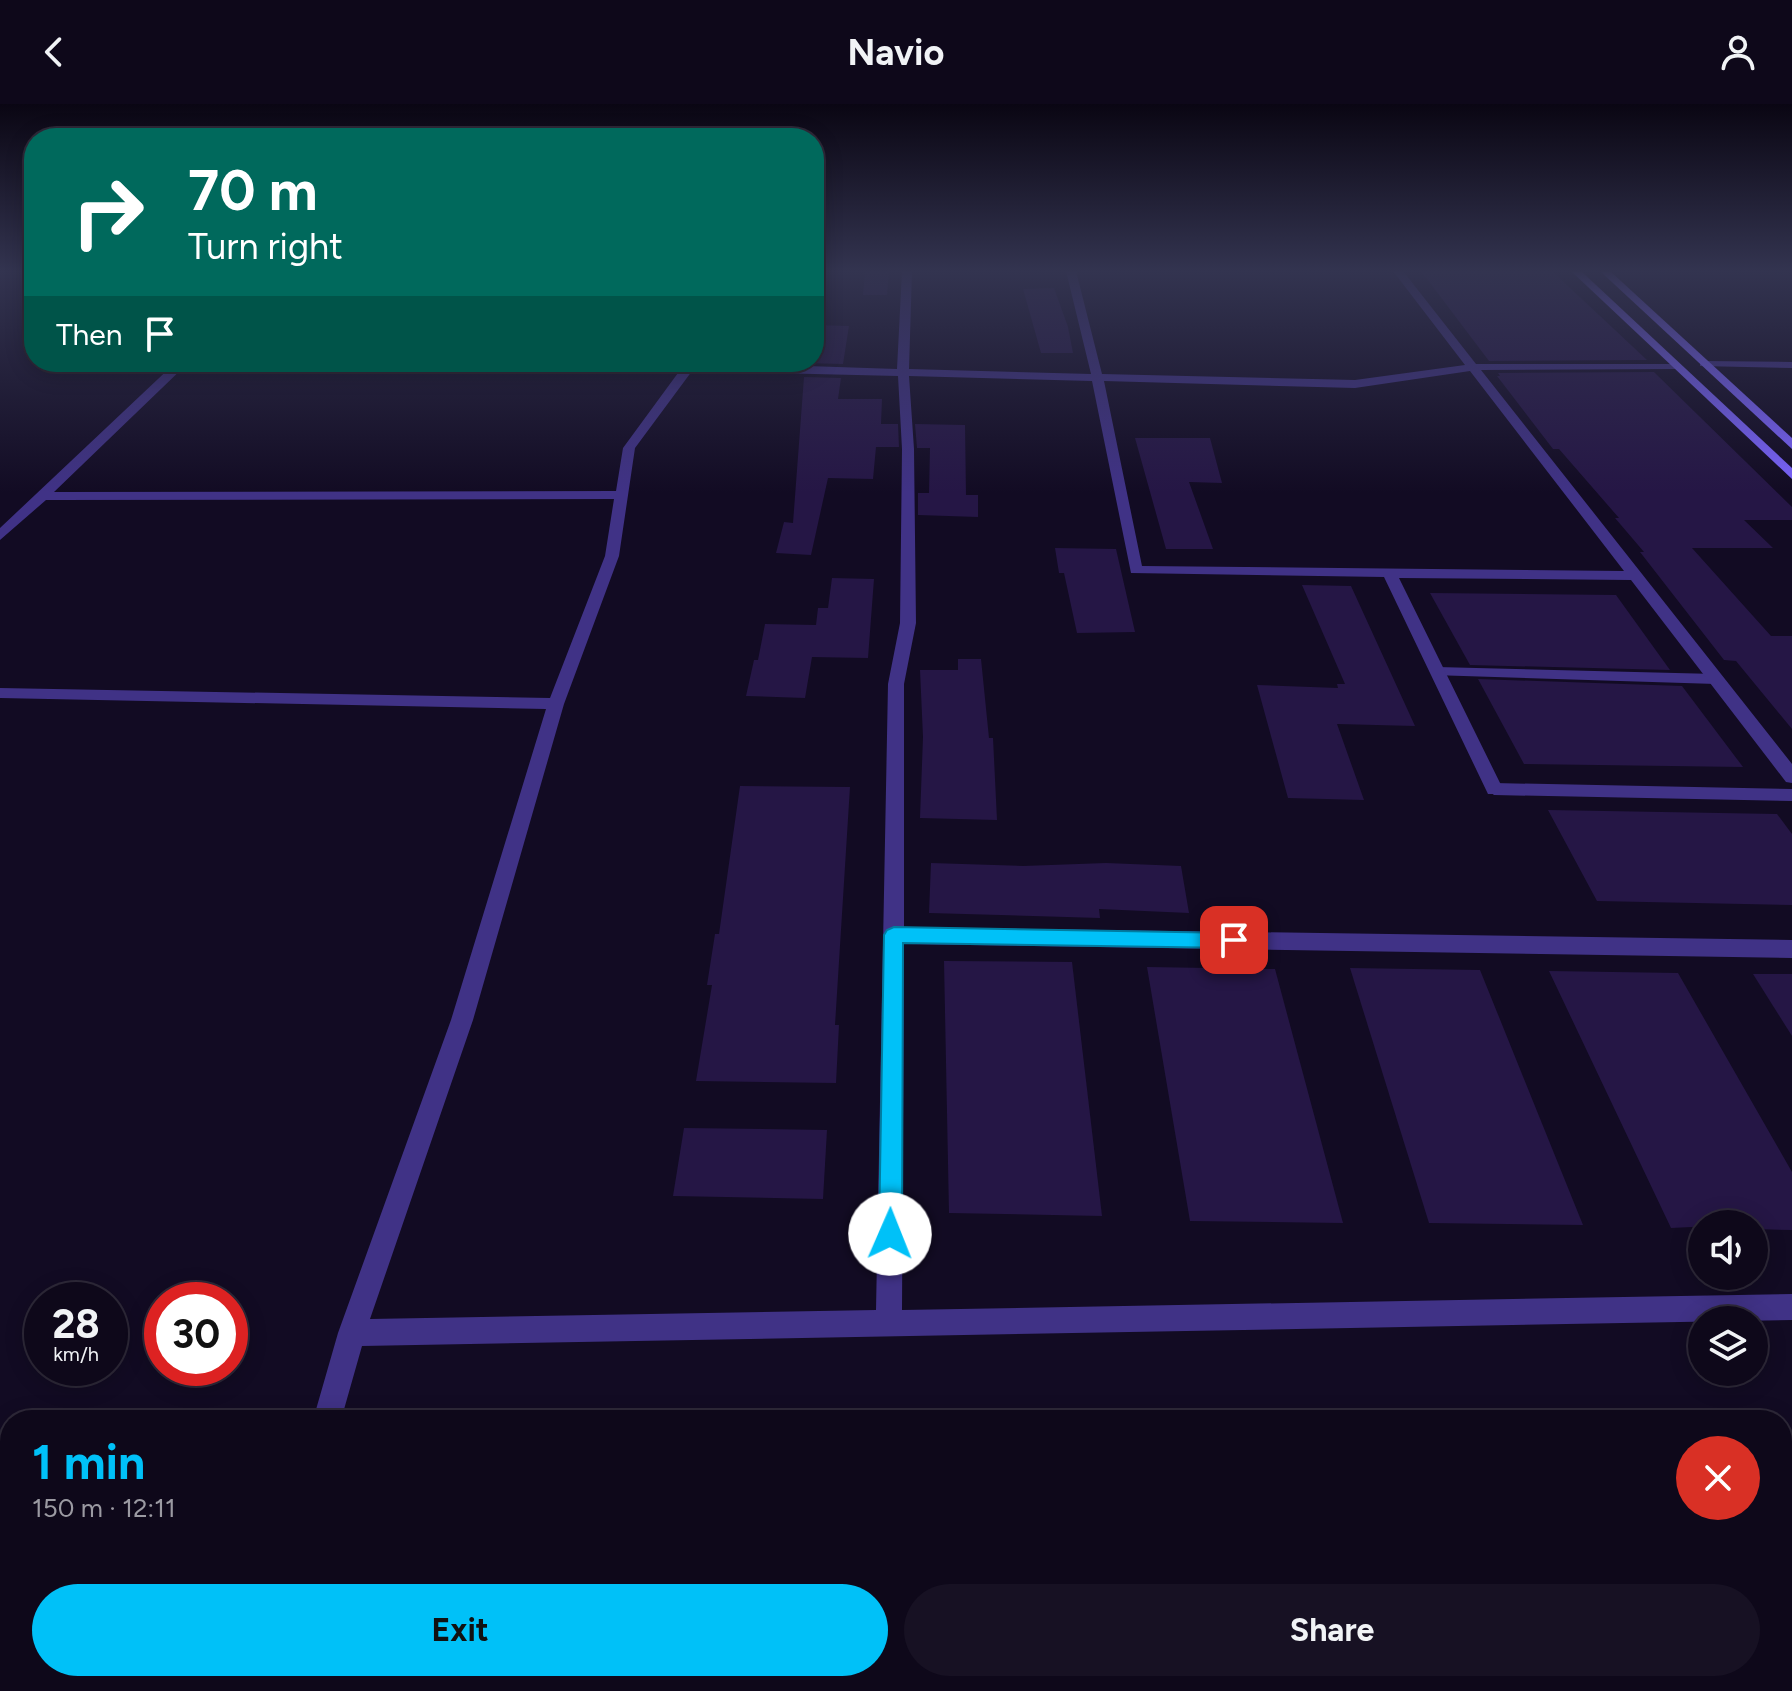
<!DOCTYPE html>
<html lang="en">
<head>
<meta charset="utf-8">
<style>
  :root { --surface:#0e081a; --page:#171123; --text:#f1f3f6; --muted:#9b9aa2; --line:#2e2939; --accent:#00c1f8 }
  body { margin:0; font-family:Figtree,sans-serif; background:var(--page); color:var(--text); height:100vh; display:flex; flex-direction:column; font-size:30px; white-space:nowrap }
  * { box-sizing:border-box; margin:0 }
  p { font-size:26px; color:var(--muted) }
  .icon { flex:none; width:44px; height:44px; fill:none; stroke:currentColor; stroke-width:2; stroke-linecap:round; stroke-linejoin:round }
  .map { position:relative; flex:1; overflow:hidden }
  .panel { position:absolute; left:0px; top:1306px; width:1792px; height:282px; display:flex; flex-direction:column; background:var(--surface); border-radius:32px 32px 0 0; box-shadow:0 4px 20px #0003,0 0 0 2px var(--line) }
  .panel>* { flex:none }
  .guide { position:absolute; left:24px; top:24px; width:800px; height:244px; border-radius:32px; box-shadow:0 4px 20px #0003,0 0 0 2px var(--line); background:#00695c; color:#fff; overflow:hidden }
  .tools { position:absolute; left:1688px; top:1106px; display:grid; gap:16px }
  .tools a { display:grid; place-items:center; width:80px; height:80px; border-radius:50%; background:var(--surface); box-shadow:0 4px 20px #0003,0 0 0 2px var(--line); font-size:40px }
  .speed { position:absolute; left:24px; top:1178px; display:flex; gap:16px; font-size:40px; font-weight:700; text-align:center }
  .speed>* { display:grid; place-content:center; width:104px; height:104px; border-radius:50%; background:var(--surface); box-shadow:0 4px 20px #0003,0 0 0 2px var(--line); line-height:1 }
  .speed small { font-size:20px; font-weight:400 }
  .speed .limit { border:12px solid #d22; background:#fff; color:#111 }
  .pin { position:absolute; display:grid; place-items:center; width:68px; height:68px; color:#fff; margin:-34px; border-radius:16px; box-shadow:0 4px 12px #0006 }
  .me { position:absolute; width:88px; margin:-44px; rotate:1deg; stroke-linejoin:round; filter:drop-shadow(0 0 6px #0008) }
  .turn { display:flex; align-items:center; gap:28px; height:168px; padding:0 32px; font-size:36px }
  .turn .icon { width:104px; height:104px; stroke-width:2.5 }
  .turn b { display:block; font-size:56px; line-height:68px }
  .then { display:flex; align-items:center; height:76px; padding:0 32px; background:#0003; gap:16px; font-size:30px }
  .round { display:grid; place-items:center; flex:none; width:84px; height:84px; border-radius:42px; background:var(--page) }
  .overview { display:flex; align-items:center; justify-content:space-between; height:136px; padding:0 32px }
  h1 { font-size:48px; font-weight:700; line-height:60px; color:var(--accent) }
  .button { display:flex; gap:16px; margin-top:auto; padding:16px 32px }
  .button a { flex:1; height:92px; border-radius:48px; background:var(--accent); color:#111; font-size:32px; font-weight:700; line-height:92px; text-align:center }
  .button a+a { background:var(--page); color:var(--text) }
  header { display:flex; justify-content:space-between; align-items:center; height:104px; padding:0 32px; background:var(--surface); font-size:36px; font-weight:700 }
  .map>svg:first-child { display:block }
  .building { fill:#251645 }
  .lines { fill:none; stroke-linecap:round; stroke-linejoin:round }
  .lane { fill:#403286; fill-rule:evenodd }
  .street { fill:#403286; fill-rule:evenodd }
  .secondary { fill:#7b64ff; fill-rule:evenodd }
  .route { fill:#00c1f8; stroke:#007da1; stroke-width:2 }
</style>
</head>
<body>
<header><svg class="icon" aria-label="back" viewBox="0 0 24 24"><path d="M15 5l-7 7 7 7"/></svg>Navio<svg class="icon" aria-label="person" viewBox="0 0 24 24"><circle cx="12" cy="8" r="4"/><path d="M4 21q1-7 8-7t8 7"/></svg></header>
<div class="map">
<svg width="1792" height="1587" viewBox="0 0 1792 1587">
  <rect width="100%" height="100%" fill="#120b23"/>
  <g class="building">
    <polygon points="865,167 889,167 887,191 863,191"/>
    <polygon points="1421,167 1552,167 1647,256 1489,257"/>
    <polygon points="1054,184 1068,223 1073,249 1041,249 1023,185"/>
    <polygon points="814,221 849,222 843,260 805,259 814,258"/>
    <polygon points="1654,268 1792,403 1792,416 1744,416 1773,444 1692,444 1771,532 1792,532 1792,625 1736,557 1724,556 1640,448 1644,448 1615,414 1619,414 1559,345 1553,345 1497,272 1500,272 1498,269"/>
    <polygon points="804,273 841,274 838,295 882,295 881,320 898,320 899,343 876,343 873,375 828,374 811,451 776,449 784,418 793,419"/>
    <polygon points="915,320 965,321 966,391 978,391 978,413 918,411 918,389 929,389 930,344 917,344"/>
    <polygon points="1135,334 1210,334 1222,379 1189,378 1213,445 1166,445"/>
    <polygon points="1055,444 1116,445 1135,528 1077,529 1064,469 1059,469"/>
    <polygon points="832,474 874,475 868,554 812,553 805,594 746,592 754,556 758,556 765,520 816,521 818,504 828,504"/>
    <polygon points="1302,481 1351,482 1415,622 1337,620 1364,696 1288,694 1257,581 1338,584 1337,580 1345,580"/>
    <polygon points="1430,489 1616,491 1670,566 1470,561"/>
    <polygon points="958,555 981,555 989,634 993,634 997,716 920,714 923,633 920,566 958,566"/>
    <polygon points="1478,575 1682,582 1743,663 1524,660"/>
    <polygon points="740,682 850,683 835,921 839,921 836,979 696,977 712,881 707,881 715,830 719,830"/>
    <polygon points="1548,706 1777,710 1792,730 1792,801 1597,797"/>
    <polygon points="931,759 1023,762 1106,759 1181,762 1189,809 1099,805 1100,814 929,809"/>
    <polygon points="944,857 1072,858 1102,1112 949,1109"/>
    <polygon points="1147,863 1275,865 1343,1119 1190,1117"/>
    <polygon points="1350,864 1480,866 1583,1121 1429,1119"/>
    <polygon points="1549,867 1678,869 1792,1068 1792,1126 1754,1125 1754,1120 1671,1124"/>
    <polygon points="1753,870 1792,870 1792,932"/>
    <polygon points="684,1024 827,1026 823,1095 673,1092"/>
  </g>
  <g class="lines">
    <g class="lane">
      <polygon points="1437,563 1716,570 1723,575 1716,580 1432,571 1432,565"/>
      <polygon points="1494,679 1792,685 1792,697 1494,691 1486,685"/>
    </g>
    <g class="street">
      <path d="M902 167H912L909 265 1091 270 1066 167H1076L1102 270 1355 276 1465 261 1393 167H1403L1476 260H1681V264L1677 265 1481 266 1792 660V679L1786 678 1631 476 1399 474 1503 685 1500 690H1488L1384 473 1131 469 1092 277 909 272 914 345 916 519 904 580V823L1792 836V854L904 840 902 1206 1792 1190V1216L362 1242 341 1316H313L338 1229 451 916 546 605 0 594V584L550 594 605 452 614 395 46 396 0 436V424L176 258H189L54 388 616 387 623 344 686 258 897 265ZM692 267 898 272 902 345 900 519 888 580 876 1206 370 1215 473 916 564 600 619 452 635 344ZM1470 267 1624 467 1142 462 1104 277 1355 284Z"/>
      <polygon points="1704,257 1792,258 1792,264 1700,262 1700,258"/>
      <polygon points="235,1578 267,1578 265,1587 233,1587"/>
    </g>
    <g class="secondary">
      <polygon points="1571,167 1581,167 1792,364 1792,375"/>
      <polygon points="1600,167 1610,167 1792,334 1792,345"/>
    </g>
  </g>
  <linearGradient id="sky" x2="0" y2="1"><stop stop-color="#0a0613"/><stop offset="0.43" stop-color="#333450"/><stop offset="1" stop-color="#333450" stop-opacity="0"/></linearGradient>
  <rect width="1792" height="389" fill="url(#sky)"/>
  <polygon class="route" points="894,823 1234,829 1241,831 1244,836 1241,842 1234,844 903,839 902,1130 898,1138 890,1141 882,1138 879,1130 884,831 887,826"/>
</svg>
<div class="tools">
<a><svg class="icon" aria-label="sound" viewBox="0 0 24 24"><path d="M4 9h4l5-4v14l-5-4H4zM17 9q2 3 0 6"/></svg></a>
<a><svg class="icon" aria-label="layers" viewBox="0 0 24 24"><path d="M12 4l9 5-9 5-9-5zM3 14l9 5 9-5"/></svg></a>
</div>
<div class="speed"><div>28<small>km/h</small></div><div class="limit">30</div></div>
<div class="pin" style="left:1234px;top:836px;background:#d93025"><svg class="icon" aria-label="arrive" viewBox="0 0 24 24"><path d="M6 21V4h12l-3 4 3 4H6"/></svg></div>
<svg class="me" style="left:890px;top:1130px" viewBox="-20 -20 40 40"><circle r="19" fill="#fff"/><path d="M0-13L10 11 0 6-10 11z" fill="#00c1f8"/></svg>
<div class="guide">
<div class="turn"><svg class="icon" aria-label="right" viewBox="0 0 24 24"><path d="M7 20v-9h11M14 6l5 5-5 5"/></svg><div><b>70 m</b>Turn right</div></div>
<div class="then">Then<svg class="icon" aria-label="arrive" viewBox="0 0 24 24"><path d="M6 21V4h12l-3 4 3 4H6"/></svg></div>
</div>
<section class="panel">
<div class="overview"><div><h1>1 min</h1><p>150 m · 12:11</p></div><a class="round" style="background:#d93025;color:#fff"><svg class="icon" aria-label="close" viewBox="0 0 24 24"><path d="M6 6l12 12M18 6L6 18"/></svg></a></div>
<div class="button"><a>Exit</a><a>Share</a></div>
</section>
</div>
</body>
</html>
